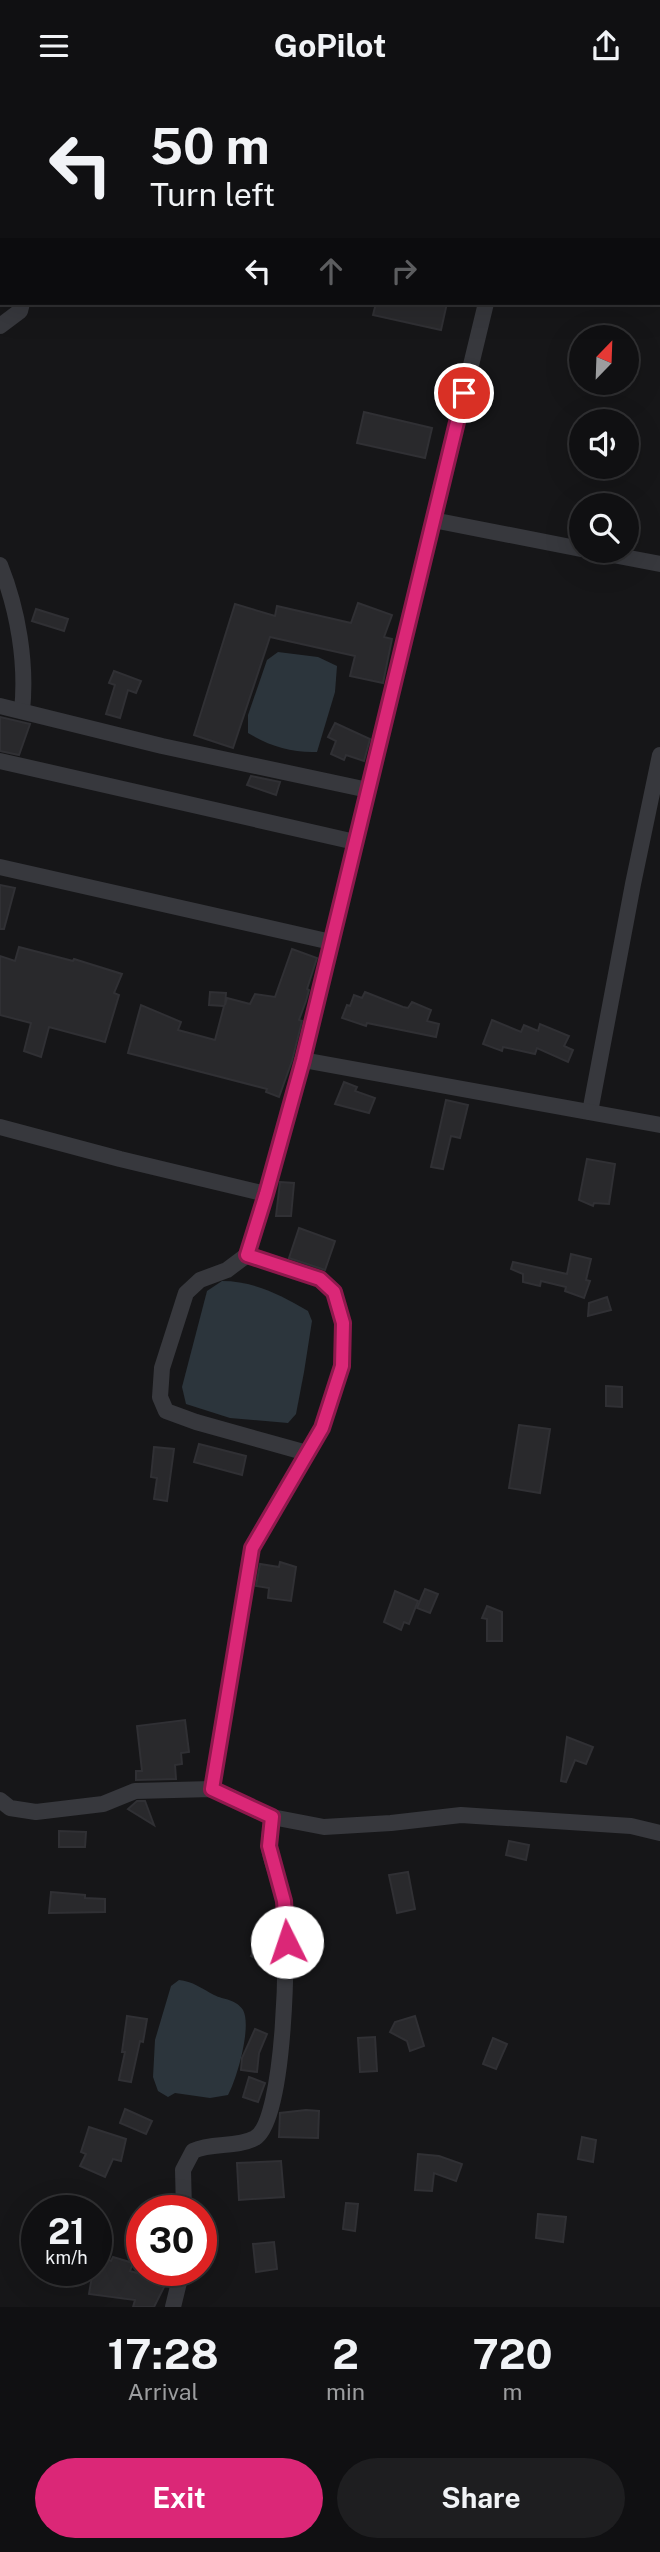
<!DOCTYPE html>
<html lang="en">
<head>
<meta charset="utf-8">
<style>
  :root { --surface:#101012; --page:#1e1e20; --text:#f1f3f6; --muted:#9c9d9f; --line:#303032; --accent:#db2777 }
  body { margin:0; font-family:"Public Sans",sans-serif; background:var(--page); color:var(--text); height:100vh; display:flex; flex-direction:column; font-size:26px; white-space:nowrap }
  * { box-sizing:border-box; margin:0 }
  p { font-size:23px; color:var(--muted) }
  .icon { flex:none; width:38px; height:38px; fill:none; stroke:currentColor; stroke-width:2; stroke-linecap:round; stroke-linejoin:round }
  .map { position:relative; height:2216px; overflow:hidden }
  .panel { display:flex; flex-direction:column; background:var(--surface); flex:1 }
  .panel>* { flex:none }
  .guide { position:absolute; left:0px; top:0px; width:662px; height:214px; box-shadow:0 7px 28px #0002,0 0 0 2px var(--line); background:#101012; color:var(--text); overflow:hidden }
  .needle { width:46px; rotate:23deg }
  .controls { position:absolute; left:569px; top:234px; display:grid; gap:14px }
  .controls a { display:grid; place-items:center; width:70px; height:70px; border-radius:50%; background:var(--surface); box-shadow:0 7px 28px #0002,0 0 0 2px var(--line); font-size:35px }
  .speed { position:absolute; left:21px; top:2104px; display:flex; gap:14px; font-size:35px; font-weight:700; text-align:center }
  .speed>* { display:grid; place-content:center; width:91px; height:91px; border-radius:50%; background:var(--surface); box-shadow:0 7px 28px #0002,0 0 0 2px var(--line); line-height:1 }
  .speed small { font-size:18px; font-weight:400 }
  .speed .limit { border:10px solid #d22; background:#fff; color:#111 }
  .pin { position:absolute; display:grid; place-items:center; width:60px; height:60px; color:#fff; margin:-30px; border:4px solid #fff; border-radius:50%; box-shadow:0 2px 7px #0007 }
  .me { position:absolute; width:77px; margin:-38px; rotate:356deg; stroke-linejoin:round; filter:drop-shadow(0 0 5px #0008) }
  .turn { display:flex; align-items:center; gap:24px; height:147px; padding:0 35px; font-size:32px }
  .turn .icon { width:91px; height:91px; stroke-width:2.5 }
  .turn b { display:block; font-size:49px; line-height:60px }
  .lanes { display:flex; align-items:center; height:66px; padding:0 35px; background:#0003; justify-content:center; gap:35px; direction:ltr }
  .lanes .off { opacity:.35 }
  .eta { display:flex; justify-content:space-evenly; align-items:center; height:119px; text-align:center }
  .eta b { font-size:42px; font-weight:700; line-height:49px }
  .cta { display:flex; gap:14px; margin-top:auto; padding:14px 35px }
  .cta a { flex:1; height:80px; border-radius:42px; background:var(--accent); color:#fff; font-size:28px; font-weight:700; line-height:80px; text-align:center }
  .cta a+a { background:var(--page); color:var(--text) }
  header { display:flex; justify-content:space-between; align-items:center; height:91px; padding:0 35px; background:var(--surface); font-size:32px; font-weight:700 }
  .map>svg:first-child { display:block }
  .water { fill:#2c353c }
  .building { fill:#29292c; stroke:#303034; stroke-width:2 }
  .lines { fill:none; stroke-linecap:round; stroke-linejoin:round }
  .street { stroke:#37383d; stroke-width:16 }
  .route-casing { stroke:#8e194d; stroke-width:18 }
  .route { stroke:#db2777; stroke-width:12 }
</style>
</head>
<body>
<header><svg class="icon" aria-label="menu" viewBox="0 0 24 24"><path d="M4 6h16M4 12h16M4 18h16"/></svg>GoPilot<svg class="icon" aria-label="share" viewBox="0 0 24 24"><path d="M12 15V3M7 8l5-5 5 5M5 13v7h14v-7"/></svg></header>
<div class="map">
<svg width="660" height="2216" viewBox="0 0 660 2216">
  <rect width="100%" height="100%" fill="#161618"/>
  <g class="water">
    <path d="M278 561 318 566 337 575 335 601 317 661C292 662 269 655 248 642V624L267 569Z"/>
    <path d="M222 1190C254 1190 281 1204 308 1220L312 1230 304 1281 296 1323 288 1332 230 1327 186 1313 182 1296 207 1200Z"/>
    <path d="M179 1889C192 1890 203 1898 214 1904 224 1909 236 1908 243 1919 252 1935 237 1988 228 2004L210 2007 175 2002 168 2006 158 2000 153 1986 155 1949 171 1895Z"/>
  </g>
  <g class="building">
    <polygon points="376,212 447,212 441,239 373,224"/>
    <polygon points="364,321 432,337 425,367 357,352"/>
    <polygon points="358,512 392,524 384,546 392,548 383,592 350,585 355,565 270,546 233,657 194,644 235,513 275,525 277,515 351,532"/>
    <polygon points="36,518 68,528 64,540 32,530"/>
    <polygon points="114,580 141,590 136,602 128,599 120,627 106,623 115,594 109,592"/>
    <polygon points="0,626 30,633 19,664 0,660"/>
    <polygon points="335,632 370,648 364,670 346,664 344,669 331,663 336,650 328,646"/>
    <polygon points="251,685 280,691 276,704 247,694"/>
    <polygon points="0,794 15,797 4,838 0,838"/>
    <polygon points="19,856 73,870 74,868 122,883 114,902 119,904 105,951 49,936 41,966 24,960 31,932 0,924 0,865 15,870"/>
    <polygon points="292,858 317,867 307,898 309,899 306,910 299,929 302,930 292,970 279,1006 266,1001 267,998 128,962 141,914 181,931 178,939 215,949 224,915 209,914 210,901 226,902 225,914 227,907 250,913 255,903 275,906"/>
    <polygon points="365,901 403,916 408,917 412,911 431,919 427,930 439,933 436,946 367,932 366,935 342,927 347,914 350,915 354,904 362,907"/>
    <polygon points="492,929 521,941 524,934 538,940 540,933 569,945 564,955 573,959 568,971 537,957 535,963 503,956 502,960 483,953"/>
    <polygon points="344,991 357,996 355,1000 375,1007 369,1022 335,1013"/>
    <polygon points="446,1009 468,1014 460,1047 451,1045 443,1078 431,1076"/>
    <polygon points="587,1068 615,1073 609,1113 594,1112 593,1115 579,1109"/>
    <polygon points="280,1091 294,1092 291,1125 276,1125"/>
    <polygon points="299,1137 335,1150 325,1179 289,1167"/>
    <polygon points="571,1163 591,1168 586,1189 590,1190 584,1207 565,1200 566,1196 541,1190 540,1195 523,1191 523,1183 511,1178 513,1171 567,1183"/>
    <polygon points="607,1206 611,1219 588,1225 589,1212"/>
    <polygon points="606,1295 622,1296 622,1316 606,1315"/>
    <polygon points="519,1334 550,1338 540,1402 509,1397"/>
    <polygon points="199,1353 246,1365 242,1384 194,1371"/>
    <polygon points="154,1356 174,1358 167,1410 154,1408 157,1387 151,1386"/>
    <polygon points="280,1471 296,1476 291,1510 268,1507 269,1497 256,1495 260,1473 279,1476"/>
    <polygon points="425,1498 438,1503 430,1522 417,1517"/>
    <polygon points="395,1500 418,1510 409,1533 404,1531 401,1539 384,1531"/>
    <polygon points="487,1515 502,1521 502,1550 487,1550 487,1528 482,1527"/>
    <polygon points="185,1629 189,1661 181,1662 182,1673 175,1674 176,1688 136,1689 136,1680 142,1680 137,1635"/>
    <polygon points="567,1646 593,1656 586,1673 575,1669 566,1691 561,1690"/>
    <polygon points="137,1710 145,1710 154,1734 128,1718"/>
    <polygon points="59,1740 86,1741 85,1756 59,1756"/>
    <polygon points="509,1750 529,1754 526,1769 506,1764"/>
    <polygon points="408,1781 415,1818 397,1822 389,1784"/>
    <polygon points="51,1801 85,1804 85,1807 105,1808 105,1821 49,1822"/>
    <polygon points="258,1854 275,1863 275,1878 251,1865"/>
    <polygon points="127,1925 147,1928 143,1951 140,1950 131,1991 119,1989 125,1961 122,1961"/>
    <polygon points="415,1925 424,1955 410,1960 407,1950 390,1941 395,1931"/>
    <polygon points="255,1938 267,1943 259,1962 257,1981 241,1979 242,1967"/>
    <polygon points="375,1946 377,1980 360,1981 358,1947"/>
    <polygon points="493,1947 507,1953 496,1978 483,1973"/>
    <polygon points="249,1986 265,1992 258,2011 243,2006"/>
    <polygon points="125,2018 152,2030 146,2043 120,2032"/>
    <polygon points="306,2019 319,2020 318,2047 279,2046 280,2022"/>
    <polygon points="89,2036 126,2048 121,2070 113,2068 105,2086 80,2075 86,2063 81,2061"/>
    <polygon points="582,2046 596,2049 593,2071 578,2068"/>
    <polygon points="418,2063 439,2065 462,2073 456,2090 434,2082 432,2100 415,2099"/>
    <polygon points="281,2070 284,2106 239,2109 237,2072"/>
    <polygon points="346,2112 358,2113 355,2140 343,2138"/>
    <polygon points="538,2123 566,2126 563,2151 536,2147"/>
    <polygon points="274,2151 277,2178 256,2181 253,2153"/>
    <polygon points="96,2164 111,2170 113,2166 133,2172 130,2180 167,2190 154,2216 133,2216 135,2209 89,2203 93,2179 96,2179"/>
  </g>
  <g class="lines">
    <g class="street">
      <polyline points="67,2 69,0"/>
      <polyline points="539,2 540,0"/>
      <polyline points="0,235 20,220 22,212"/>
      <polyline points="433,429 581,458"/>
      <polyline points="592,460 660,473"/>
      <path d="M0 474C18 519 27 572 22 620"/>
      <polyline points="0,615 162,655 368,699"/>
      <polyline points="0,670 355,751"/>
      <polyline points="0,776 331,851"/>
      <polyline points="303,969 486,212"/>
      <polyline points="590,1021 633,793 660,664"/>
      <polyline points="0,1036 120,1068 266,1103 303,969 660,1034"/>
      <polyline points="247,1164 227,1179 200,1189 186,1202 162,1277 160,1306 166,1320 196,1331 307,1362"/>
      <polyline points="212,1698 252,1457 322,1337 342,1275 343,1232 334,1201 320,1188 247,1164 266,1103"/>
      <polyline points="0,1709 10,1717 36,1721 103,1713 135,1700 212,1698 272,1726 324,1736 391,1732 461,1724 631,1735 660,1742"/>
      <path d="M184 2119 183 2079 193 2060C212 2051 236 2057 255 2047 286 2029 288 1851 284 1814 283 1794 272 1777 269 1757 268 1747 271 1736 272 1726"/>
      <polyline points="173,2216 182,2179"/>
    </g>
  </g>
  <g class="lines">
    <g class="route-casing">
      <polyline id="route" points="287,1851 284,1810 269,1755 272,1726 212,1698 252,1457 322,1337 342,1275 343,1232 334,1201 320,1188 247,1164 266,1103 303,969 464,302"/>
    </g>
    <use href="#route" class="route"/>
  </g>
</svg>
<div class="controls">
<a><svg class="needle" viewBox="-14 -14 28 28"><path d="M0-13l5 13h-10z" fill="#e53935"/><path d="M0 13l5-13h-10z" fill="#9c9d9f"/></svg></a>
<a><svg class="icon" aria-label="sound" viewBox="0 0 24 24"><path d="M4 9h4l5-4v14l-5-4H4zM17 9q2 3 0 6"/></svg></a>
<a><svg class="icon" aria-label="search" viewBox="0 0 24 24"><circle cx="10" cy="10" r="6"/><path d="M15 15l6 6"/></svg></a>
</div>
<div class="speed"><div>21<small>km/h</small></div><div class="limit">30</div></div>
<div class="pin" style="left:464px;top:302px;background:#d93025"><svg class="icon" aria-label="arrive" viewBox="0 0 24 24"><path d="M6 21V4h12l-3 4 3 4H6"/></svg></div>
<svg class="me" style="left:287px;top:1851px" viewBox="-20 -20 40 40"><circle r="19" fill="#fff"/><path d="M0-13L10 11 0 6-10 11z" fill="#db2777"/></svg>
<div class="guide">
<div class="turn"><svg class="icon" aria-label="left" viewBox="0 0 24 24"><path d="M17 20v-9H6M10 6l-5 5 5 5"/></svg><div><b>50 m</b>Turn left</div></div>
<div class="lanes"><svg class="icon" aria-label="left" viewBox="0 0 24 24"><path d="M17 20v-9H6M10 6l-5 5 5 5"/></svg><svg class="icon off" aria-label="ahead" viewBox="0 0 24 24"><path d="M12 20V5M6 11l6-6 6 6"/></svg><svg class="icon off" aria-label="right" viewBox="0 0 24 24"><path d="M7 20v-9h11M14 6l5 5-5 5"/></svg></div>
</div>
</div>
<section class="panel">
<div class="eta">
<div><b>17:28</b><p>Arrival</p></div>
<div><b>2</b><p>min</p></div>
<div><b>720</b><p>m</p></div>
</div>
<div class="cta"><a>Exit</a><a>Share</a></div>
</section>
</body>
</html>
